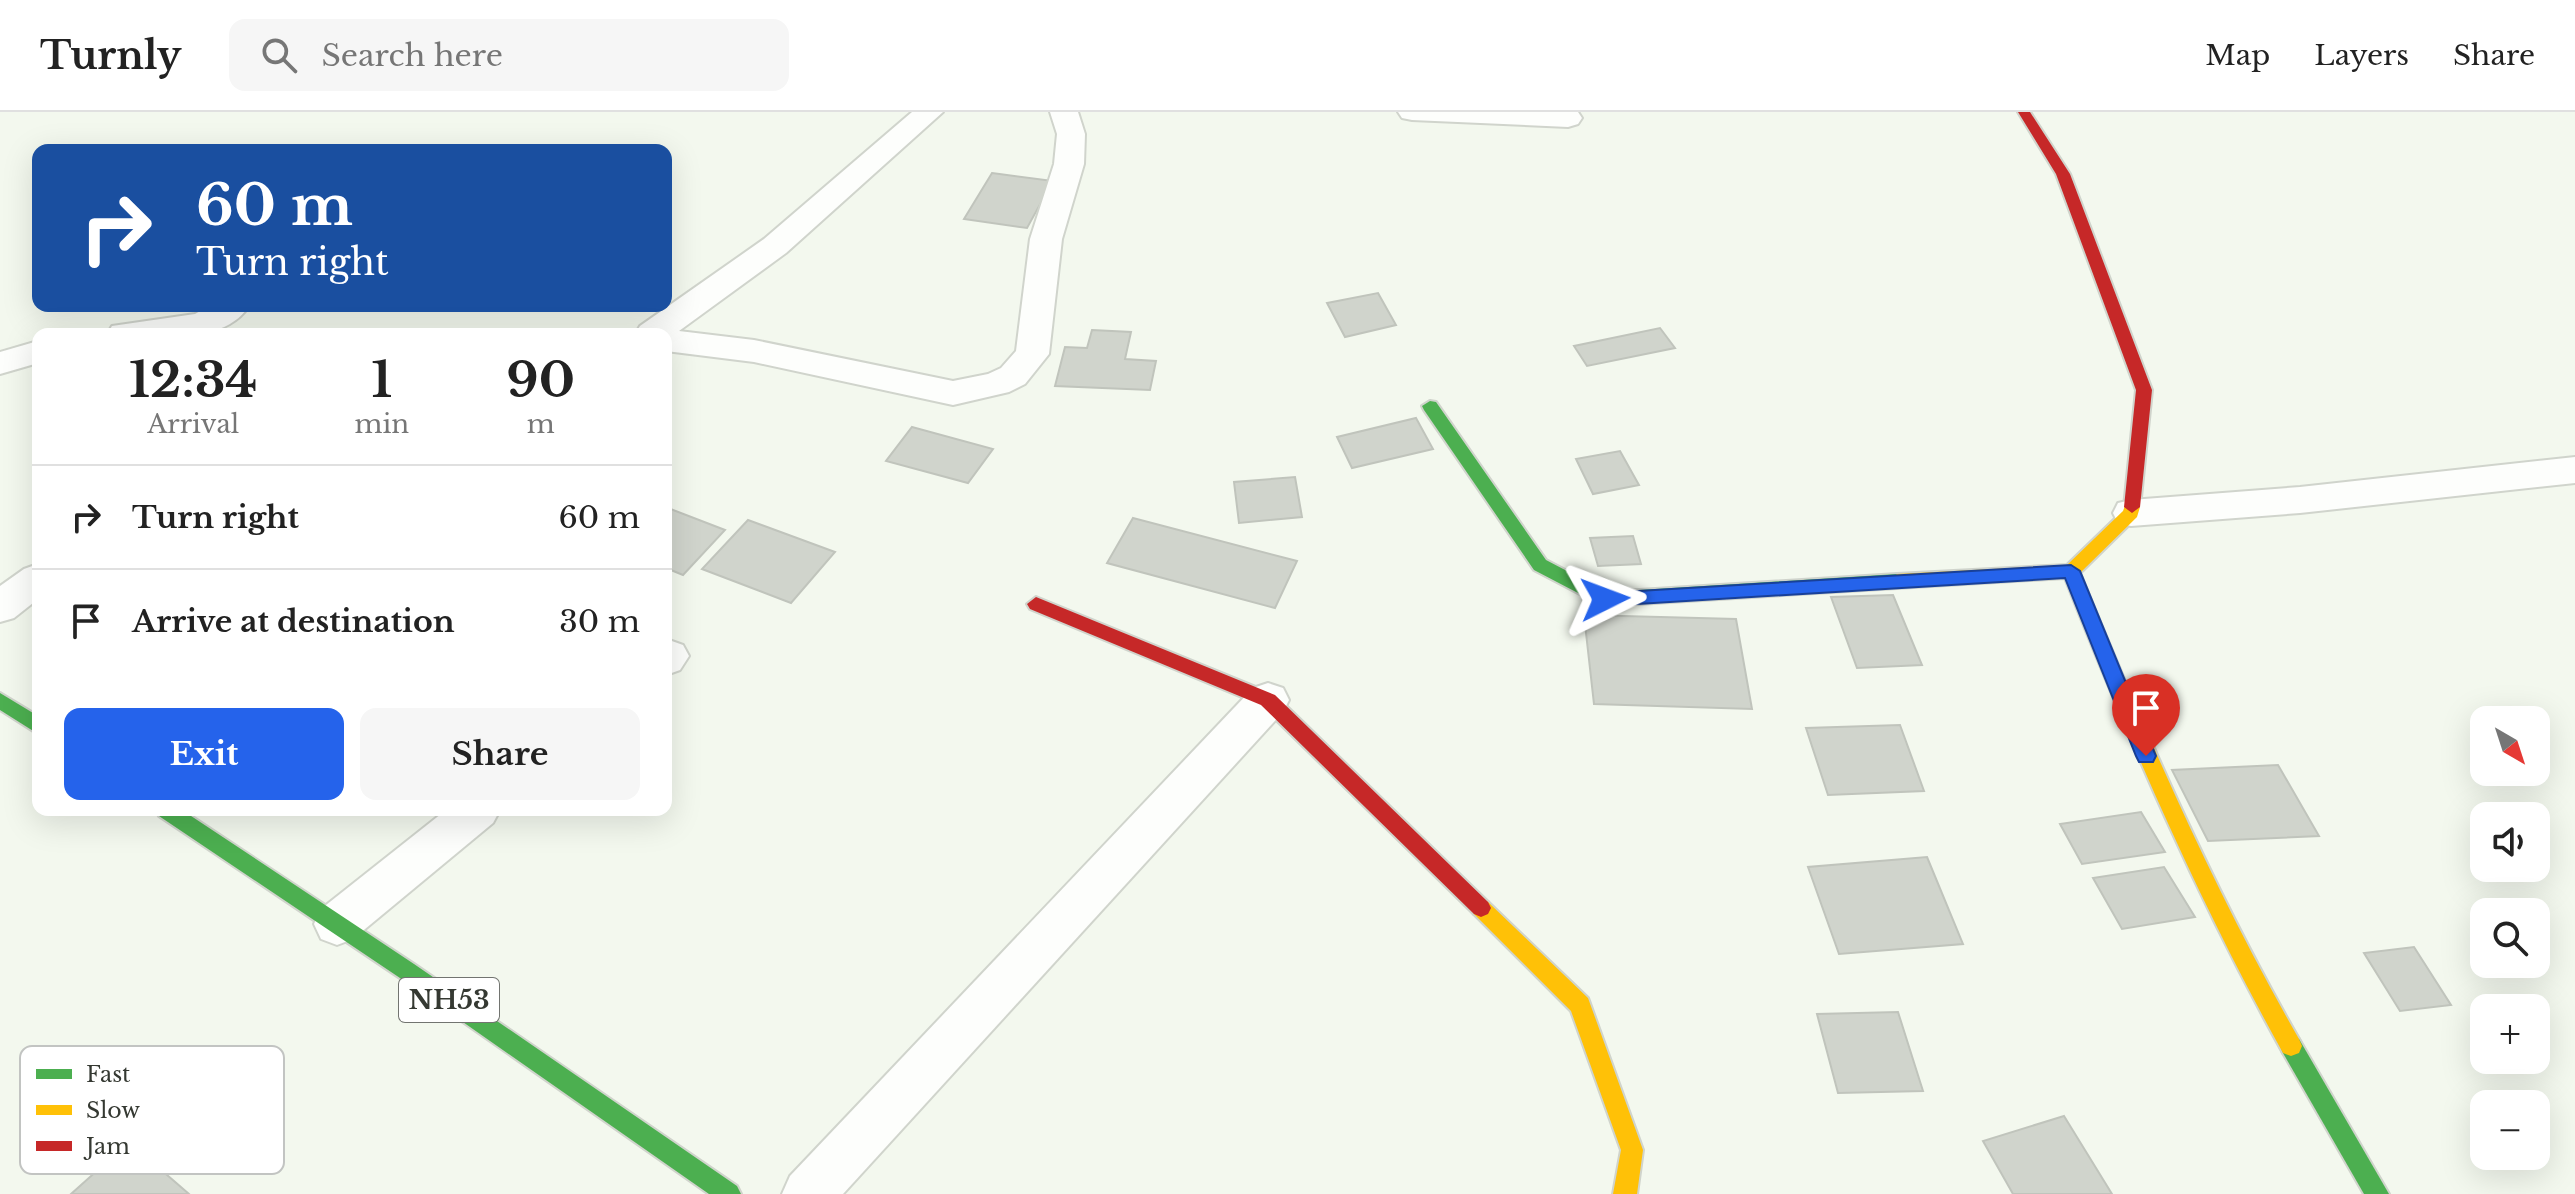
<!DOCTYPE html>
<html lang="en">
<head>
<meta charset="utf-8">
<style>
  :root { --surface:#fff; --page:#f6f6f6; --text:#222; --muted:#767676; --line:#e0e0e0; --accent:#2563eb }
  body { margin:0; font-family:"Libre Baskerville",serif; background:var(--page); color:var(--text); height:100vh; display:flex; flex-direction:column; font-size:30px; white-space:nowrap }
  * { box-sizing:border-box; margin:0 }
  p { font-size:26px; color:var(--muted) }
  .icon { flex:none; width:44px; height:44px; fill:none; stroke:currentColor; stroke-width:2; stroke-linecap:round; stroke-linejoin:round }
  .map { position:relative; flex:1; overflow:hidden }
  .panel { position:absolute; left:32px; top:216px; width:640px; height:488px; display:flex; flex-direction:column; background:var(--surface); border-radius:16px; box-shadow:0 8px 32px #0002 }
  .panel>* { flex:none }
  .hud { position:absolute; left:32px; top:32px; width:640px; height:168px; border-radius:16px; box-shadow:0 8px 32px #0002; background:#1a4fa0; color:#fff; overflow:hidden }
  .needle { width:52px; rotate:141deg }
  .controls { position:absolute; left:2470px; top:594px; display:grid; gap:16px }
  .controls a { display:grid; place-items:center; width:80px; height:80px; border-radius:16px; background:var(--surface); box-shadow:0 8px 32px #0002; font-size:40px }
  .pin { position:absolute; display:grid; place-items:center; width:68px; height:68px; color:#fff; margin:-82px -34px; border-radius:50% 50% 50% 0; rotate:-45deg; box-shadow:0 0 8px #0007 }
  .pin .icon { rotate:45deg }
  .me { position:absolute; width:88px; margin:-44px; rotate:87deg; stroke-linejoin:round; filter:drop-shadow(0 0 6px #0008) }
  .turn { display:flex; align-items:center; gap:28px; height:168px; padding:0 32px; font-size:36px }
  .turn .icon { width:104px; height:104px; stroke-width:2.5 }
  .turn b { display:block; font-size:56px; line-height:68px }
  .eta { display:flex; justify-content:space-evenly; align-items:center; height:136px; text-align:center }
  .eta b { font-size:48px; font-weight:700; line-height:56px }
  .primary-button { display:flex; gap:16px; margin-top:auto; padding:16px 32px }
  .primary-button a { flex:1; height:92px; border-radius:16px; background:var(--accent); color:#fff; font-size:32px; font-weight:700; line-height:92px; text-align:center }
  .primary-button a+a { background:var(--page); color:var(--text) }
  ul { padding:0; list-style:none }
  li { display:flex; align-items:center; gap:24px; height:104px; padding:0 32px; border-top:2px solid var(--line) }
  li div { flex:1 }
  li b { display:block; font-size:30px }
  li em { font-style:normal }
  header { display:flex; align-items:center; gap:48px; box-sizing:border-box; height:112px; padding:0 40px; background:var(--surface); border-bottom:2px solid var(--line) }
  header strong { font-size:38px }
  nav { display:flex; gap:44px; margin-inline-start:auto; font-size:28px }
  .search { width:560px; height:72px; background:var(--page); display:flex; align-items:center; gap:20px; box-sizing:border-box; padding:0 28px; border-radius:16px; color:var(--muted); font-size:30px }
  .map>svg:first-child { display:block }
  .building { fill:#d0d4cc; stroke:#c0c4bc; stroke-width:2 }
  .lines { fill:none; stroke-linecap:round; stroke-linejoin:round }
  .street-casing { stroke:#d0d4cc; stroke-width:4 }
  .fast-casing { stroke:#d0d4cc; stroke-width:4 }
  .slow-casing { stroke:#d0d4cc; stroke-width:4 }
  .jam-casing { stroke:#d0d4cc; stroke-width:4 }
  .street { fill:#fdfefc; fill-rule:evenodd }
  .fast { fill:#4caf50; fill-rule:evenodd }
  .slow { fill:#ffc107; fill-rule:evenodd }
  .jam { fill:#c62828; fill-rule:evenodd }
  .route { fill:#2563eb; stroke:#184099; stroke-width:2 }
  .labels { text-anchor:middle; dominant-baseline:central; stroke-width:6; stroke-linejoin:round; paint-order:stroke }
  .shield { fill:#fff; stroke:#727470; stroke-width:2 }
  .shield-label { font-size:26px; font-weight:bold; fill:#353932 }
  .key { fill:#fff; stroke:#c2c4c2; stroke-width:2 }
  .key-label { font-size:22px; fill:#353932 }
</style>
</head>
<body>
<header>
<strong>Turnly</strong>
<div class="search"><svg class="icon" aria-label="search" viewBox="0 0 24 24"><circle cx="10" cy="10" r="6"/><path d="M15 15l6 6"/></svg>Search here</div>
<nav><a>Map</a><a>Layers</a><a>Share</a></nav>
</header>
<div class="map">
<svg width="2575" height="1082" viewBox="0 0 2575 1082">
  <rect width="100%" height="100%" fill="#f3f8ee"/>
  <g class="building">
    <polygon points="992,61 1053,69 1027,116 964,107"/>
    <polygon points="1378,181 1396,213 1345,225 1327,191"/>
    <polygon points="1660,216 1675,236 1587,254 1574,234"/>
    <polygon points="1092,218 1131,220 1125,247 1156,249 1150,278 1055,274 1065,235 1087,236"/>
    <polygon points="1416,306 1433,337 1352,356 1337,325"/>
    <polygon points="912,315 993,337 968,371 886,349"/>
    <polygon points="1620,339 1639,373 1593,382 1576,347"/>
    <polygon points="1295,365 1302,405 1239,411 1234,370"/>
    <polygon points="668,396 725,418 683,463 666,456"/>
    <polygon points="1133,406 1297,449 1275,496 1107,451"/>
    <polygon points="748,408 835,440 791,491 702,457"/>
    <polygon points="1633,424 1641,452 1598,454 1590,426"/>
    <polygon points="1893,483 1922,553 1857,556 1831,485"/>
    <polygon points="1584,503 1736,507 1752,597 1594,592"/>
    <polygon points="1900,613 1924,679 1828,683 1806,616"/>
    <polygon points="2278,653 2319,724 2208,729 2172,658"/>
    <polygon points="2141,700 2165,740 2082,752 2060,712"/>
    <polygon points="1927,745 1963,832 1839,842 1808,755"/>
    <polygon points="2164,755 2195,805 2122,817 2093,766"/>
    <polygon points="2414,835 2451,893 2400,899 2364,841"/>
    <polygon points="1898,900 1923,979 1838,981 1817,902"/>
    <polygon points="2064,1004 2112,1082 2013,1082 1983,1029"/>
    <polygon points="129,1030 189,1082 71,1082"/>
  </g>
  <g class="lines">
    <g class="street-casing">
      <g id="street">
        <polygon points="912,0 943,0 786,141 679,219 754,228 953,269 988,262 1001,256 1016,239 1030,127 1054,52 1057,22 1050,0 1078,0 1085,22 1084,52 1062,127 1049,242 1025,272 1009,280 953,293 754,250 666,239 666,222 635,222 640,214 764,127"/>
        <polygon points="1398,0 1578,0 1582,6 1578,12 1568,15 1412,8 1402,6"/>
        <path d="M209 194H249C222 236 150 222 107 222L112 214 195 202Z"/>
        <polygon points="38,229 38,251 0,262 0,240"/>
        <polygon points="2575,345 2575,371 2300,401 2131,414 2118,411 2113,401 2118,391 2131,388 2300,375"/>
        <polygon points="38,452 38,487 14,506 0,510 0,474 24,457"/>
        <polygon points="669,528 683,533 689,544 680,558 666,563 666,529"/>
        <polygon points="1268,571 1283,576 1289,588 1283,600 843,1082 782,1082 790,1064 1253,576"/>
        <polygon points="446,698 500,698 493,711 353,827 337,833 321,827 314,812 321,797"/>
      </g>
    </g>
    <g class="fast-casing">
      <g id="fast">
        <polygon points="1430,289 1436,290 1546,448 1607,480 1897,462 1906,469 1897,476 1605,494 1599,492 1534,458 1424,298 1422,294"/>
        <polygon points="0,581 38,604 38,622 0,598"/>
        <polygon points="156,698 182,698 414,852 737,1074 741,1082 709,1082 400,866 159,704"/>
        <polygon points="2291,924 2299,927 2389,1082 2364,1082 2283,941 2280,934 2283,927"/>
      </g>
    </g>
    <g class="slow-casing">
      <g id="slow">
        <path d="M2132 389 2140 395 2137 405 2080 461C2145 620 2213 777 2299 927L2302 934 2299 941 2291 944 2283 941C2198 788 2129 629 2065 466L1897 476 1888 469 1897 462 2067 453 2123 399 2126 391Z"/>
        <polygon points="1481,787 1488,790 1588,886 1643,1038 1637,1082 1613,1082 1621,1038 1571,899 1474,802 1471,796 1474,790"/>
      </g>
    </g>
    <g class="jam-casing">
      <g id="jam">
        <polygon points="2018,0 2030,0 2070,62 2152,278 2140,395 2132,401 2124,395 2136,278 2056,62"/>
        <polygon points="1036,485 1275,583 1488,790 1491,796 1488,802 1481,805 1474,802 1261,593 1030,497 1027,492"/>
      </g>
    </g>
    <use href="#street" class="street"/>
    <use href="#fast" class="fast"/>
    <use href="#slow" class="slow"/>
    <use href="#jam" class="jam"/>
  </g>
  <polygon class="route" points="2071,453 2080,459 2156,644 2153,650 2139,650 2136,644 2065,466 1605,494 1596,487 1605,481"/>
  <g class="labels">
    <rect class="shield" x="399" y="866" width="100" height="44" rx="6"/>
    <g class="shield-label">
      <text x="449" y="888">NH53</text>
    </g>
  </g>
  <rect x="20" y="934" width="264" height="128" rx="12" class="key"/>
  <rect x="36" y="957" width="36" height="10" fill="#4caf50"/>
  <rect x="36" y="993" width="36" height="10" fill="#ffc107"/>
  <rect x="36" y="1029" width="36" height="10" fill="#c62828"/>
  <g class="key-label">
    <text x="86" y="970">Fast</text>
    <text x="86" y="1006">Slow</text>
    <text x="86" y="1042">Jam</text>
  </g>
</svg>
<div class="controls">
<a><svg class="needle" viewBox="-14 -14 28 28"><path d="M0-13l5 13h-10z" fill="#e53935"/><path d="M0 13l5-13h-10z" fill="#767676"/></svg></a>
<a><svg class="icon" aria-label="sound" viewBox="0 0 24 24"><path d="M4 9h4l5-4v14l-5-4H4zM17 9q2 3 0 6"/></svg></a>
<a><svg class="icon" aria-label="search" viewBox="0 0 24 24"><circle cx="10" cy="10" r="6"/><path d="M15 15l6 6"/></svg></a>
<a>+</a>
<a>−</a>
</div>
<div class="pin" style="left:2146px;top:644px;background:#d93025"><svg class="icon" aria-label="arrive" viewBox="0 0 24 24"><path d="M6 21V4h12l-3 4 3 4H6"/></svg></div>
<svg class="me" style="left:1605px;top:487px" viewBox="-20 -20 40 40"><path d="M0-17L14 15 0 8-14 15z" fill="#2563eb" stroke="#fff" stroke-width="4"/></svg>
<div class="hud">
<div class="turn"><svg class="icon" aria-label="right" viewBox="0 0 24 24"><path d="M7 20v-9h11M14 6l5 5-5 5"/></svg><div><b>60 m</b>Turn right</div></div>
</div>
<section class="panel">
<div class="eta">
<div><b>12:34</b><p>Arrival</p></div>
<div><b>1</b><p>min</p></div>
<div><b>90</b><p>m</p></div>
</div>
<ul>
<li><svg class="icon" aria-label="right" viewBox="0 0 24 24"><path d="M7 20v-9h11M14 6l5 5-5 5"/></svg><div><b>Turn right</b></div><em>60 m</em></li>
<li><svg class="icon" aria-label="arrive" viewBox="0 0 24 24"><path d="M6 21V4h12l-3 4 3 4H6"/></svg><div><b>Arrive at destination</b></div><em>30 m</em></li>
</ul>
<div class="primary-button"><a>Exit</a><a>Share</a></div>
</section>
</div>
</body>
</html>
